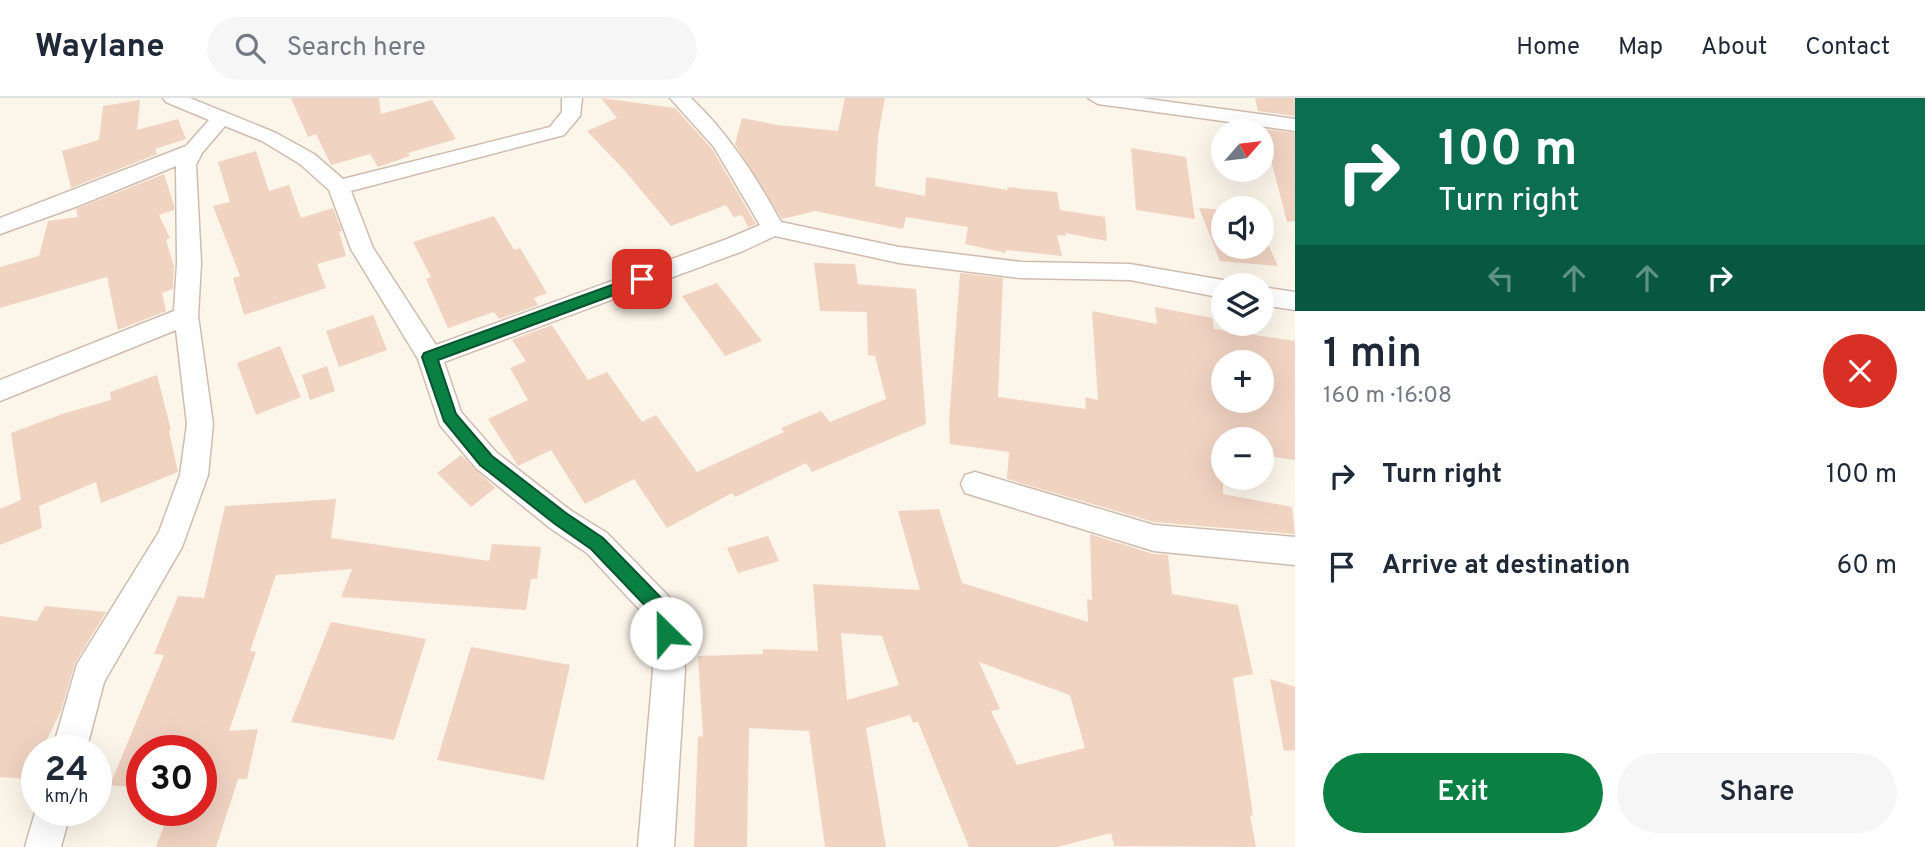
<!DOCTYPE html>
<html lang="en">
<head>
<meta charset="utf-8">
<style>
  :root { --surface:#fff; --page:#f6f6f7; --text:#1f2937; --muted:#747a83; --line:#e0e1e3; --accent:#0b8043 }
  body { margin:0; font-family:Overpass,sans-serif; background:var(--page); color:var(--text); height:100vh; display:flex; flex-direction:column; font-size:26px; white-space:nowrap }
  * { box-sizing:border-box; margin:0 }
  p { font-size:23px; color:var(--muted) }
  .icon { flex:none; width:38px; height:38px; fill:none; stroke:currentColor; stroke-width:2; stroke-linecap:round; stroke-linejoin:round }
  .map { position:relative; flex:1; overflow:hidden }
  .panel { display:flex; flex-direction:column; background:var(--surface); width:630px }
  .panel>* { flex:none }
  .hud { background:#0b6e4f; color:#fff; overflow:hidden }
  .needle { width:46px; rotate:62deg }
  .controls { position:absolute; left:1211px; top:21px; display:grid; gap:14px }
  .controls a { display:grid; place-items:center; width:63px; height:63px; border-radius:50%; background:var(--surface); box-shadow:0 7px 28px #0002; font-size:35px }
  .speed { position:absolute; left:21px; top:637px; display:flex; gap:14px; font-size:35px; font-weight:700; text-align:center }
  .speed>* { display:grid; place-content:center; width:91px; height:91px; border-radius:50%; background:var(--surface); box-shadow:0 7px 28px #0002; line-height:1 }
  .speed small { font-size:18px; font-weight:400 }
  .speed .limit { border:10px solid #d22; background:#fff; color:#111 }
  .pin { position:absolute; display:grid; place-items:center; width:60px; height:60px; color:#fff; margin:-30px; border-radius:14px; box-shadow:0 4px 10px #0006 }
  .me { position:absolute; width:77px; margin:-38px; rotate:337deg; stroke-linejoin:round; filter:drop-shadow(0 0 5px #0008) }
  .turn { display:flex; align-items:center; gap:24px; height:147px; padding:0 28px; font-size:32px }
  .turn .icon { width:91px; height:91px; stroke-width:2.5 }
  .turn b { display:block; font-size:49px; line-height:60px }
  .lanes { display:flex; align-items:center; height:66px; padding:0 28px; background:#0003; justify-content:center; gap:35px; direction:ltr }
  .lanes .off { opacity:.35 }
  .round { display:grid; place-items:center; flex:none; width:74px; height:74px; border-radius:37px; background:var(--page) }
  .head { display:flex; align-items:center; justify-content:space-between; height:119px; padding:0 28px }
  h1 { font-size:42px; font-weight:600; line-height:52px }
  .button { display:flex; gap:14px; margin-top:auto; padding:14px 28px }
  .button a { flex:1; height:80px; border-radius:42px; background:var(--accent); color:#fff; font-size:28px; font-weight:600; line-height:80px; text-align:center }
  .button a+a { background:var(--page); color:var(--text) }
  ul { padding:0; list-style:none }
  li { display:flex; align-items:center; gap:21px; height:91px; padding:0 28px }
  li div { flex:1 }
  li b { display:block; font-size:26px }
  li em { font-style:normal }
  header { display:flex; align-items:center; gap:42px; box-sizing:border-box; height:98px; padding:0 35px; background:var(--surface); border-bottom:2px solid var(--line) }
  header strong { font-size:33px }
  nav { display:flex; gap:38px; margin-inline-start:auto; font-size:24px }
  .search { width:490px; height:63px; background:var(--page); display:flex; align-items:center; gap:18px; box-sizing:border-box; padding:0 24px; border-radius:38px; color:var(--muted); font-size:26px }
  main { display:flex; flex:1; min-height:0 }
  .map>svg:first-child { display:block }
  .building { fill:#f1d3c2; fill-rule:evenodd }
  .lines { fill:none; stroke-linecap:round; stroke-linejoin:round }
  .minor-casing { stroke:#cfbcaf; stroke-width:3 }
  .minor { fill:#fff; fill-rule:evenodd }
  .route { fill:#0b8043; stroke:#07532c; stroke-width:2 }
</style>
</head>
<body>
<header>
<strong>Waylane</strong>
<div class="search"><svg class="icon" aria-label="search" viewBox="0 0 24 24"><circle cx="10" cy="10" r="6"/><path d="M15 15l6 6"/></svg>Search here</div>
<nav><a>Home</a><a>Map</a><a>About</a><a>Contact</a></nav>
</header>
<main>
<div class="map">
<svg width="1295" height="749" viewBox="0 0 1295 749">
  <rect width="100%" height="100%" fill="#fcf5ea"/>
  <g class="building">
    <polygon points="291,0 379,0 381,16 432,2 456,41 408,55 410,58 378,69 370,56 331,67 316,36 308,39"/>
    <polygon points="601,0 675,10 712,51 756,126 748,129 742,117 734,119 726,107 671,128 625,73 587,33 617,20"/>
    <polygon points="845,0 885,0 878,38 875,88 925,98 926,79 1008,92 1007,89 1057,94 1060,112 1105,119 1107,143 1065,135 1066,138 1057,137 1062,158 1006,152 1006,155 965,146 968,129 906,119 903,131 815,113 782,121 735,46 742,20 778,27 838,33"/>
    <polygon points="1255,0 1295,0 1295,18 1258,13"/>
    <polygon points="140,2 137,32 178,21 186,41 155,51 157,56 71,90 62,53 99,42 103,8"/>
    <polygon points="1263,31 1295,35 1295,123 1287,124"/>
    <polygon points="1131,50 1186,59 1195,121 1136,112"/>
    <polygon points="256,53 269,93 289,87 301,120 333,110 342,133 339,134 346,158 317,166 326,190 244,217 233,180 240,178 213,108 230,104 218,64"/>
    <polygon points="164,76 174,107 174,112 159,117 170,140 166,142 174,168 173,191 162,195 166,213 118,232 107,179 0,210 0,169 39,158 48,123 78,119 76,111"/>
    <polygon points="1199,110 1223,112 1223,149 1262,149 1262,133 1278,168 1220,163"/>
    <polygon points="494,118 514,152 520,150 547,195 534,200 538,207 499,221 494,214 448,230 426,181 431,179 413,144"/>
    <polygon points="814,165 855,166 858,186 916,191 926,326 812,374 806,365 735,399 732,395 667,430 634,381 585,406 551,352 518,368 488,321 528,302 510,270 526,263 512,242 552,227 588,282 607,274 642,324 656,317 697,374 784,334 781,330 821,313 830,324 886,301 875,258 868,257 867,214 820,213"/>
    <path d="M960 175 1003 180 998 299 1086 311 1085 299 1098 302 1092 213 1157 226 1155 209 1212 220 1214 231 1295 243V362L1262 357V341H1223V396L1292 409 1295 436 1154 424 1007 381 1009 354 950 346 949 323ZM1223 264H1262V303H1223Z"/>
    <polygon points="717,185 762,243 725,258 682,198"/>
    <polygon points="373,217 387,252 339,269 326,233"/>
    <polygon points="280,248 301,299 256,317 237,265"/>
    <polygon points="327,268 335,293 310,302 302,277"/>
    <polygon points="157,277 171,332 169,333 178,374 101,405 96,384 39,408 42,430 0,447 0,411 21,402 11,335 62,316 111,302 110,294"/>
    <polygon points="461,357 495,390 471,409 437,375"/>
    <polygon points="336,401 331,440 489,463 492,446 541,449 537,481 531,481 526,512 341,499 352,471 276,477 250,553 256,554 229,633 258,631 247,681 238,681 216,749 156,749 170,712 201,712 201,653 142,653 142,690 110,687 164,557 154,556 178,498 204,500 225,408"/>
    <path d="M939 411 962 485 1088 524 1087 501 1092 502 1090 436 1153 456 1168 457 1172 496 1238 507 1253 576 1233 580 1253 718 1250 717 1256 749 1114 748 1111 735 1057 749H969L918 624 913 625 910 617 866 630 886 749H825L809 633 749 630 747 749H694L698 638 703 639 698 558 763 556V551L818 553 813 486 920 492 898 413ZM841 535 882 538 899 587 847 602ZM979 564 1070 597 1085 650 1017 667 991 613 1000 611Z"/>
    <polygon points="768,438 779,463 738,475 727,450"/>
    <polygon points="45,508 106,514 75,565 61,613 41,653 37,653 37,662 27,681 0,679 0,518 37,523"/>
    <polygon points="331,524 426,541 394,642 291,624"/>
    <polygon points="471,549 570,567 544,682 437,662"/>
    <polygon points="1270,581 1295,589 1295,652 1284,653"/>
  </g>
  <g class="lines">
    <g class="minor-casing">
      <g id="minor">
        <path d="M163 0H190L276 35 314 56 343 81 550 29 562 14V0H582L580 18 564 37 351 93 373 150 436 247 727 141 760 127 714 49 670 0H691C729 36 756 79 781 124L899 149 1021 164 1130 166 1223 182 1233 187H1223V200L1130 182 1021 180 899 165 775 138 743 153 444 264 461 314 496 354 570 412 607 435 675 505 680 516 685 572 674 749H638L653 572 649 522 587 455 550 430 476 370 440 327 418 261 351 151 329 92 300 66 262 43 225 28 202 55 196 67 201 165 198 218 213 326 208 377 182 449 104 584 86 653H52L77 566 159 434 180 377 187 326 176 232 0 303V282L174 213 177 165 176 68 78 108 0 136V120L186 48 209 22 166 4Z"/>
        <polygon points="1088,0 1141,0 1295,21 1295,33 1098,6"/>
        <polygon points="1262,189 1295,194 1295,212 1262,207"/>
        <polygon points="975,374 1154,427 1295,439 1295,467 1154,453 965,395 961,386 965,377"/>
        <polygon points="37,708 37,712 71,712 61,749 25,749"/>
      </g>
    </g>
    <use href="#minor" class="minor"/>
  </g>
  <polygon class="route" points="642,176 646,178 646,185 438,262 456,316 492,358 566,415 603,440 671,510 675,535 672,541 666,543 659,541 656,519 591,451 555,426 480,367 444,323 422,259 424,255"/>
</svg>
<div class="controls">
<a><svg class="needle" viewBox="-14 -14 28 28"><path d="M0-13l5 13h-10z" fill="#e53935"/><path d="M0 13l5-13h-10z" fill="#747a83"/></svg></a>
<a><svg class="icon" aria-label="sound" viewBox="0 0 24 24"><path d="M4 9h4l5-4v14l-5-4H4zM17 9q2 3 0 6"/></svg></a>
<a><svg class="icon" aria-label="layers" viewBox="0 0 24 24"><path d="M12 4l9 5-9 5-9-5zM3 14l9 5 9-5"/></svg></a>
<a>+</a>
<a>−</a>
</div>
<div class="speed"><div>24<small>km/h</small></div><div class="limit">30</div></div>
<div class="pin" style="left:642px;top:181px;background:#d93025"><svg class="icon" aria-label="arrive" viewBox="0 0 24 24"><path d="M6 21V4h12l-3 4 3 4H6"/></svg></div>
<svg class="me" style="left:666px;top:535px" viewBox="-20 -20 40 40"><circle r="19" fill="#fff"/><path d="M0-13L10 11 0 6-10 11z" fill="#0b8043"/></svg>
</div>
<section class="panel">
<div class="hud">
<div class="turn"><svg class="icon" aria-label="right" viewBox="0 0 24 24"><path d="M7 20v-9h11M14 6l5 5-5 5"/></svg><div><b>100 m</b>Turn right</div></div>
<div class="lanes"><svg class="icon off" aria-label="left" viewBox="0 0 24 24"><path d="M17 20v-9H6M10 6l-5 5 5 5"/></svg><svg class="icon off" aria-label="ahead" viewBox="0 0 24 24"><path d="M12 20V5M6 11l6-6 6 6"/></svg><svg class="icon off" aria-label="ahead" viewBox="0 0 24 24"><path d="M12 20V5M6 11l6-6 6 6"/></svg><svg class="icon" aria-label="right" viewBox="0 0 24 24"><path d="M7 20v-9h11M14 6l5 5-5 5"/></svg></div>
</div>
<div class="head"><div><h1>1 min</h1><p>160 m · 16:08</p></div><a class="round" style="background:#d93025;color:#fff"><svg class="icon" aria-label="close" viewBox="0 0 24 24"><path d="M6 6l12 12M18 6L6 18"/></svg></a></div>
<ul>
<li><svg class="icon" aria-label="right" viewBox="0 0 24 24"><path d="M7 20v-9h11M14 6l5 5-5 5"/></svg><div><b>Turn right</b></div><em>100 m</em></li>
<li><svg class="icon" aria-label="arrive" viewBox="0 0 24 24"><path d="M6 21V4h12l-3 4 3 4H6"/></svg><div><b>Arrive at destination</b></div><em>60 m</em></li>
</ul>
<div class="button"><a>Exit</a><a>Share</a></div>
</section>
</main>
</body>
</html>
